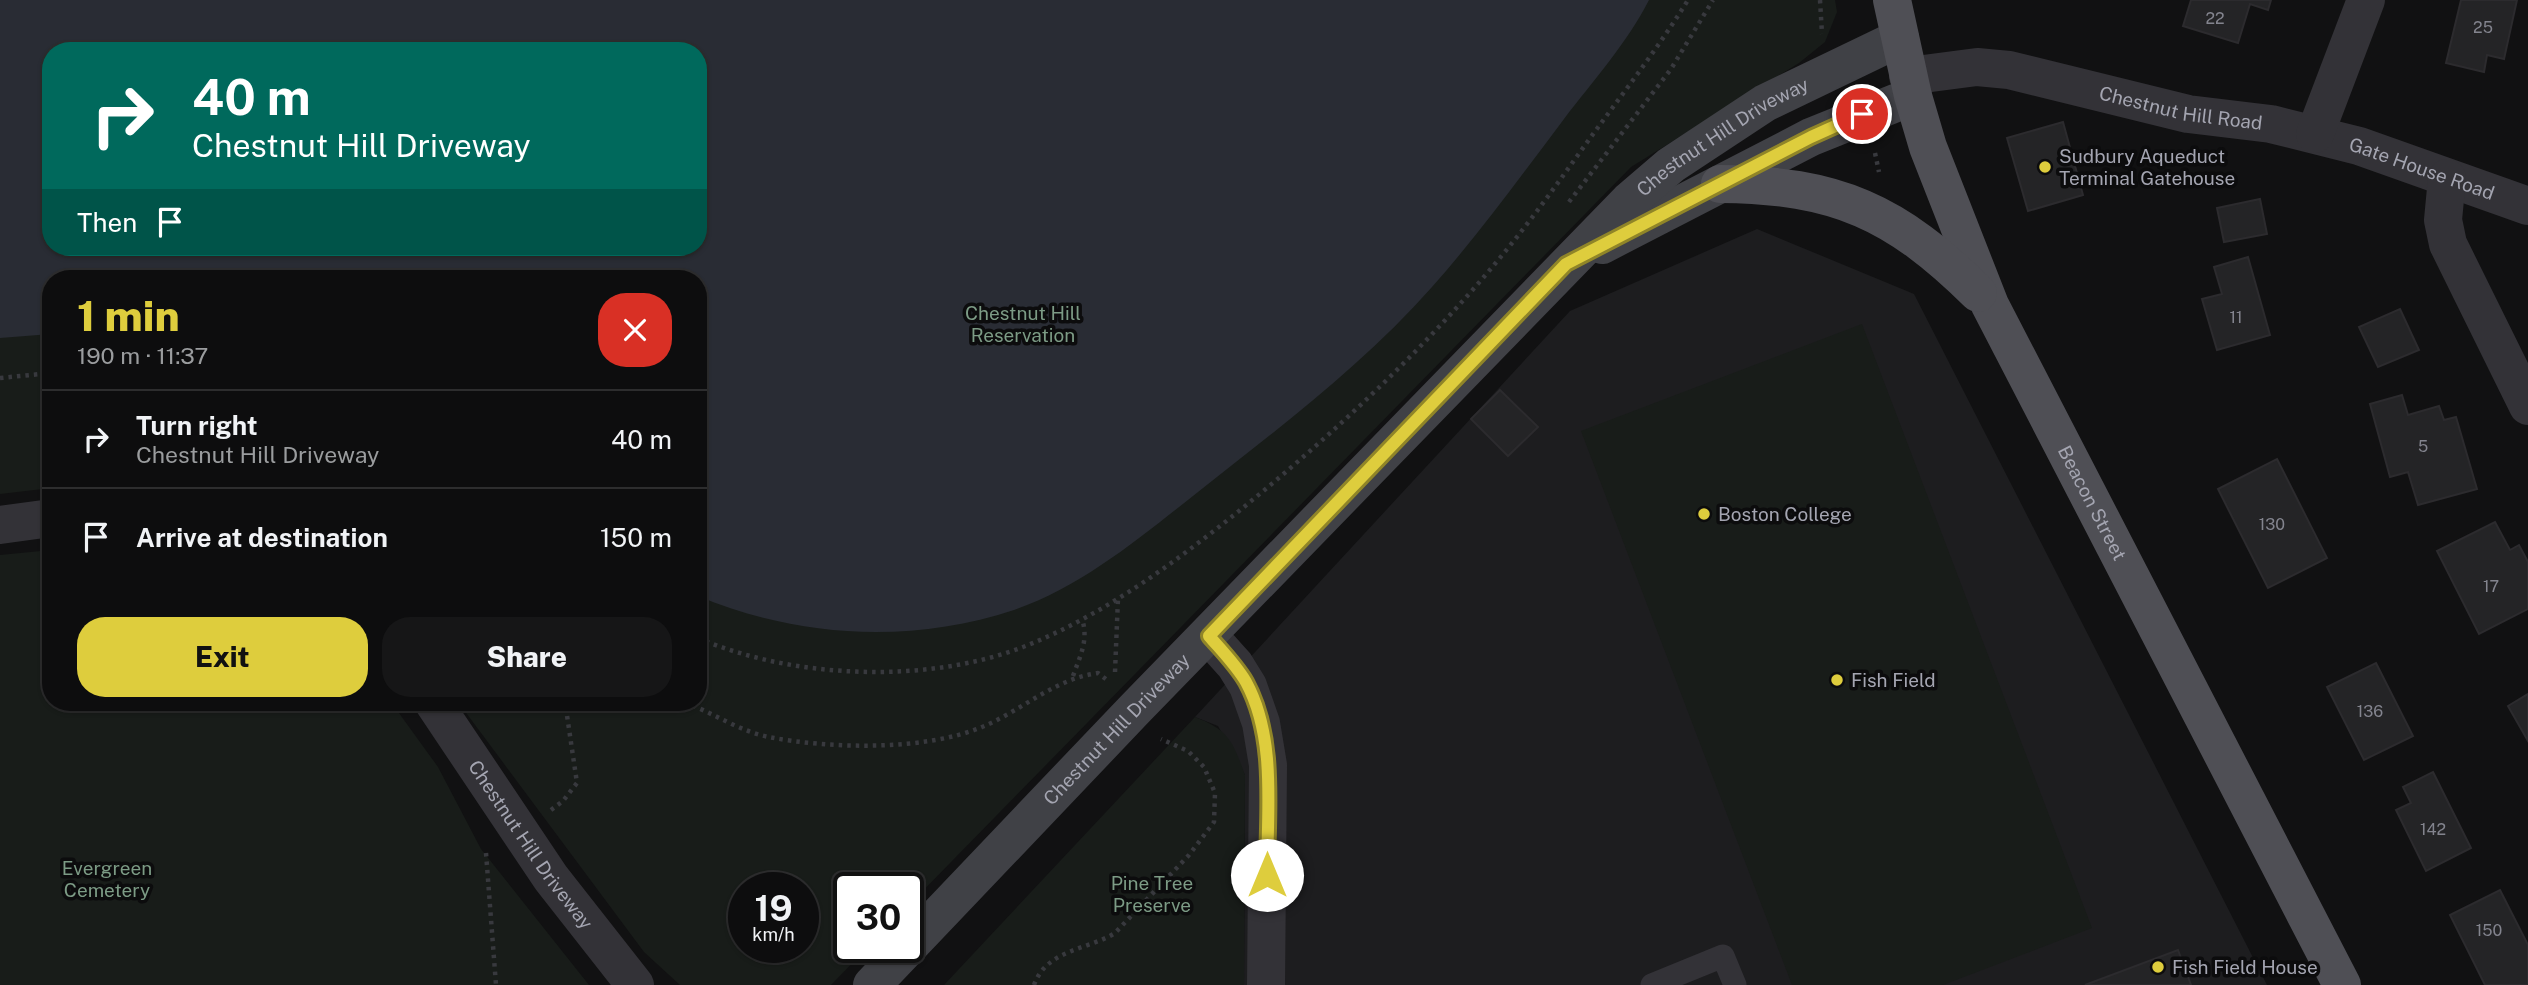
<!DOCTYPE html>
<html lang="en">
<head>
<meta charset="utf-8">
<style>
  :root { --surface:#0d0d0e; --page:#161617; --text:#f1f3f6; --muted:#9a9c9e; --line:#2d2d2e; --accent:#decd3d }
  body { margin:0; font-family:"Public Sans",sans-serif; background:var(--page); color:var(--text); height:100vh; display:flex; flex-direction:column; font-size:26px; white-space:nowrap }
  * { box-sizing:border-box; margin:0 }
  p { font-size:23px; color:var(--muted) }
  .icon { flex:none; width:38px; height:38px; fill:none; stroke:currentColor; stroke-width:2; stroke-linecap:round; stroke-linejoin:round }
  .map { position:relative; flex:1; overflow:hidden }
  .drawer { position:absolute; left:42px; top:270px; width:665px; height:441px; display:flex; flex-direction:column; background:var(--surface); border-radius:28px; box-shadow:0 2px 5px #0004,0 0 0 2px var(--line) }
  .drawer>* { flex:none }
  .banner { position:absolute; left:42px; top:42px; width:665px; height:214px; border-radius:28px; box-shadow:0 2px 5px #0004,0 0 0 2px var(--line); background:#00695c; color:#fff; overflow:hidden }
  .speed { position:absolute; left:728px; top:872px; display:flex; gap:14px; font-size:35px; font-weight:700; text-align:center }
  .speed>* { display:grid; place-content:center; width:91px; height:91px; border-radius:50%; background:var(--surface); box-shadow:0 2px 5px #0004,0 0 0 2px var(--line); line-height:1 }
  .speed small { font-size:18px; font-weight:400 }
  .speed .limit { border:4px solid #111; border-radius:10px; background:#fff; color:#111 }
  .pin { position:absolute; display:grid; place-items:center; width:60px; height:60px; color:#fff; margin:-30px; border:4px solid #fff; border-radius:50%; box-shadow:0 2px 7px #0007 }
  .me { position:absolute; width:77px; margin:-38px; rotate:0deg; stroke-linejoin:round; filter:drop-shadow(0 0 5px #0008) }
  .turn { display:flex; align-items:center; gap:24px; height:147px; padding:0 35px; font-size:32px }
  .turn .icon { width:91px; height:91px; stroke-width:2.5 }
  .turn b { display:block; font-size:49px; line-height:60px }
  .then { display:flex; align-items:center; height:66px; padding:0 35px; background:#0003; gap:14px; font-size:26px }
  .round { display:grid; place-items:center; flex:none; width:74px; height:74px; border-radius:28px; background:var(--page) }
  .headline { display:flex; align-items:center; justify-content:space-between; height:119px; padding:0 35px }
  h1 { font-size:42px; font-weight:800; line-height:52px; color:var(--accent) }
  .cta { display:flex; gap:14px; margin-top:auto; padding:14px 35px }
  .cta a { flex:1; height:80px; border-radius:28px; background:var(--accent); color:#111; font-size:28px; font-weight:800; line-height:80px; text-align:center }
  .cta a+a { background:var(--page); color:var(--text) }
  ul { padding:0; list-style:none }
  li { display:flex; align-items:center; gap:21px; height:98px; padding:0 35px; border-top:2px solid var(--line) }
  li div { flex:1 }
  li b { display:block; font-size:26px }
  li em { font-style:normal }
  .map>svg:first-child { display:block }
  .built { fill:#1d1d1f }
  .green { fill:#181c19; fill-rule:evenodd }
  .water { fill:#292c34; fill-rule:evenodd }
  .building { fill:#242426; stroke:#2c2b2e; stroke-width:2 }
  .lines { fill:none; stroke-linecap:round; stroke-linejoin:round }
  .path { stroke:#38393e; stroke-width:4.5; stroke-dasharray:3.5 5; stroke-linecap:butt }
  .service { stroke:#333237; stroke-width:23 }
  .minor { stroke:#333237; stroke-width:38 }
  .secondary { stroke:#404146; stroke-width:38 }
  .primary { stroke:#4f4f55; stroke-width:38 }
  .route-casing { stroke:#908528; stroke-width:18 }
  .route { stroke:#decd3d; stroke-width:12 }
  .poi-dot { fill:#decd3d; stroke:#0c0c0d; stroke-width:2.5 }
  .labels { text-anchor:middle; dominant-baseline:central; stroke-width:7; stroke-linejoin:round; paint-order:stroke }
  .number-label { font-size:16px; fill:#83848e }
  .street-label { font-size:19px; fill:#a4a5b1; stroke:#0c0c0d }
  .poi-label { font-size:19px; fill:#a4a5b1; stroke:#0c0c0d; text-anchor:start }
  .park-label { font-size:19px; fill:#7c9b85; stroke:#0c0c0d }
</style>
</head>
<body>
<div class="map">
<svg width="2528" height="985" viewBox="0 0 2528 985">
  <rect width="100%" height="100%" fill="#111112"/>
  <polygon class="built" points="1757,229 1914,294 2267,985 1244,985 1245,775 1218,726 1195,717 1570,311"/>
  <g class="green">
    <path d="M0 0H1835L1837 12 1825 42 1799 63 1631 167 908 906V887H849V947H868L831 985H680L644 952 458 702H698V278H51V488L0 494ZM51 51H698V247H51ZM744 887H803V947H744Z"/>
    <polygon points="1862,324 2092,928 1943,985 1792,985 1581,431"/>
    <polygon points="51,550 51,702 391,702 438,767 481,849 589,985 0,985 0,555"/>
    <path d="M1195 717C1229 730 1233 742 1245 775L1244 985H944Z"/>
  </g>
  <path class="water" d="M0 0H1649C1627 43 1593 81 1564 119 1521 176 1479 234 1432 287 1363 365 1279 428 1198 492 1142 536 1083 586 1014 610 911 644 798 638 698 596V278H51V334L0 338ZM51 51H698V247H51Z"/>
  <g class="building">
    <polygon points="2191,0 2271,0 2268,10 2250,4 2238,43 2183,26"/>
    <polygon points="2461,0 2517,0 2504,59 2487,55 2484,72 2446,63"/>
    <polygon points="2063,122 2083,195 2028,211 2007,138"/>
    <polygon points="2260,199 2267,234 2224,242 2217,208"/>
    <polygon points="2248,257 2270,335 2217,350 2202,299 2222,294 2214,267"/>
    <polygon points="2400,309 2419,350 2378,367 2359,327"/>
    <polygon points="1500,390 1538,427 1508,456 1471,419"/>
    <polygon points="2402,395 2408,415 2439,406 2444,420 2456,417 2477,489 2418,505 2408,472 2390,477 2370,404"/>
    <polygon points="2277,459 2327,558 2268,588 2218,489"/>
    <polygon points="2495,522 2510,550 2519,545 2528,562 2528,609 2479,634 2437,551"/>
    <polygon points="2376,663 2413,736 2364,760 2327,687"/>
    <polygon points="2528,694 2528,741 2508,706"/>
    <polygon points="2433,772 2471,848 2426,871 2396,810 2411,803 2403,787"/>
    <polygon points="2500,890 2528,945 2528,985 2485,985 2450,915"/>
    <polygon points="2178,950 2191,985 2085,985"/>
  </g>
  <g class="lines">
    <g class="path">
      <polyline points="1820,0 1822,34"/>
      <polyline points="1875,153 1879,172"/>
      <polyline points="1569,202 1671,69 1713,0"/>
      <polyline points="0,378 51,373"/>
      <path d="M698 638C793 679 927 684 1023 647 1102 616 1173 564 1239 511 1342 427 1442 333 1524 228 1549 196 1572 163 1596 130 1627 88 1660 45 1688 0"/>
      <polyline points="1115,672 1118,598"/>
      <path d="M1073 676C1080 656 1089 640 1082 619"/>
      <polyline points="388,702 395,710"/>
      <path d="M685 702C712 713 742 732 769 737 830 749 925 751 982 727 1023 710 1054 679 1098 673L1107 680"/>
      <polyline points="551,810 563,801 577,783 565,702"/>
      <polyline points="486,853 496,985"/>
      <path d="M1034 985C1047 949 1088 950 1115 933L1189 855 1214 822 1215 793 1204 767 1188 751 1161 739"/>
    </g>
    <polyline class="service" points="1652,985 1723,956 1735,985"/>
    <g class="minor">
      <path id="s1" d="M1908 76 1977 67 2009 70 2188 114 2271 124 2359 146 2528 206"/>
      <polyline points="2315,134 2366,0"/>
      <polyline points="2447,178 2443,220 2448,244 2528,406"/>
      <polyline points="0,525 51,518"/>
      <polyline points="1209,636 1235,665 1248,686 1261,723 1268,765 1266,985"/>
      <path id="s2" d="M433 702 551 878 635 985"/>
    </g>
    <g class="secondary">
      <polyline points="1602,245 1811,137 1913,96"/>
      <path id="s3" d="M872 985 1134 710 1629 201 1671 165 1765 103 1900 38"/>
    </g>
    <g class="primary">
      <path id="s4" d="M1892 0 1913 96 1928 147 1990 305 2342 985"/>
      <path d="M1720 184C1837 185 1896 212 1978 293"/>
    </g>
  </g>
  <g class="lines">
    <g class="route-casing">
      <path id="route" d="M1267 875C1267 813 1277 739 1246 682 1236 665 1222 651 1209 636L1566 264 1811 137 1862 114"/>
    </g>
    <use href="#route" class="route"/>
  </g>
  <g class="poi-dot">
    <circle cx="2045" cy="167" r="7"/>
    <circle cx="1704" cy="514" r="7"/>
    <circle cx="1837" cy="680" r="7"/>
    <circle cx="2158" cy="967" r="7"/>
  </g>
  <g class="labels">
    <g class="number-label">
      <text x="2215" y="18">22</text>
      <text x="2483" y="27">25</text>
      <text x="2236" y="317">11</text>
      <text x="2423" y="446">5</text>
      <text x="2272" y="524">130</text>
      <text x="2491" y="586">17</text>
      <text x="2370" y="711">136</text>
      <text x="2433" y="829">142</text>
      <text x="2489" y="930">150</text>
    </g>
    <g class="street-label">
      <text stroke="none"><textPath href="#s1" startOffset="278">Chestnut Hill Road</textPath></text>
      <text stroke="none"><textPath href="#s3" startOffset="1204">Chestnut Hill Driveway</textPath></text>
      <text stroke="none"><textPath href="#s1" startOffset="527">Gate House Road</textPath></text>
      <text stroke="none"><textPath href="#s4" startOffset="544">Beacon Street</textPath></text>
      <text stroke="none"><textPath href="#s3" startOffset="354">Chestnut Hill Driveway</textPath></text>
      <text stroke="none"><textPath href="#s2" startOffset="173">Chestnut Hill Driveway</textPath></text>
    </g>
    <g class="poi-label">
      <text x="2059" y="156">Sudbury Aqueduct<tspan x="2059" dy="22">Terminal Gatehouse</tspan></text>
      <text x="1718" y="514">Boston College</text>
      <text x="1851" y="680">Fish Field</text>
      <text x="2172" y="967">Fish Field House</text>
    </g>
    <g class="park-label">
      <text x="1023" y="313">Chestnut Hill<tspan x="1023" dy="22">Reservation</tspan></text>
      <text x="107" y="868">Evergreen<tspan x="107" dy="22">Cemetery</tspan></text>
      <text x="1152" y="883">Pine Tree<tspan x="1152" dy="22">Preserve</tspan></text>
    </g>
  </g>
</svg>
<div class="speed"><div>19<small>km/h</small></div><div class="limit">30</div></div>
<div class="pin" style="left:1862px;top:114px;background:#d93025"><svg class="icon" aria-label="arrive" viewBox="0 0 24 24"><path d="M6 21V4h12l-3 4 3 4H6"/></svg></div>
<svg class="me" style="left:1267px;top:875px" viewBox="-20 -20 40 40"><circle r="19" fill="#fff"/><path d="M0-13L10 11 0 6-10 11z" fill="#decd3d"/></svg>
<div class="banner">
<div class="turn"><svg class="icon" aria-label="right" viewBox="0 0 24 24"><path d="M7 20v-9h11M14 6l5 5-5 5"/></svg><div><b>40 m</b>Chestnut Hill Driveway</div></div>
<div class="then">Then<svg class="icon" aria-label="arrive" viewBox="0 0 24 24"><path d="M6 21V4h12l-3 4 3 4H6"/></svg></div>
</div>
<section class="drawer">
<div class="headline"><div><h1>1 min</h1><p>190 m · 11:37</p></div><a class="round" style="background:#d93025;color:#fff"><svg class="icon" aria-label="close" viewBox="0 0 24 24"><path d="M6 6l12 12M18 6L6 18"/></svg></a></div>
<ul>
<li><svg class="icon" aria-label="right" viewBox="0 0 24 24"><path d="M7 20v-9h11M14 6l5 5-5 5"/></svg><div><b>Turn right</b><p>Chestnut Hill Driveway</p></div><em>40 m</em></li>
<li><svg class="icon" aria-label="arrive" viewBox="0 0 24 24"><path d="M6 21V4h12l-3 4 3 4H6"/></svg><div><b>Arrive at destination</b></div><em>150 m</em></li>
</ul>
<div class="cta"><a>Exit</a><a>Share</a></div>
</section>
</div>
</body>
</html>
